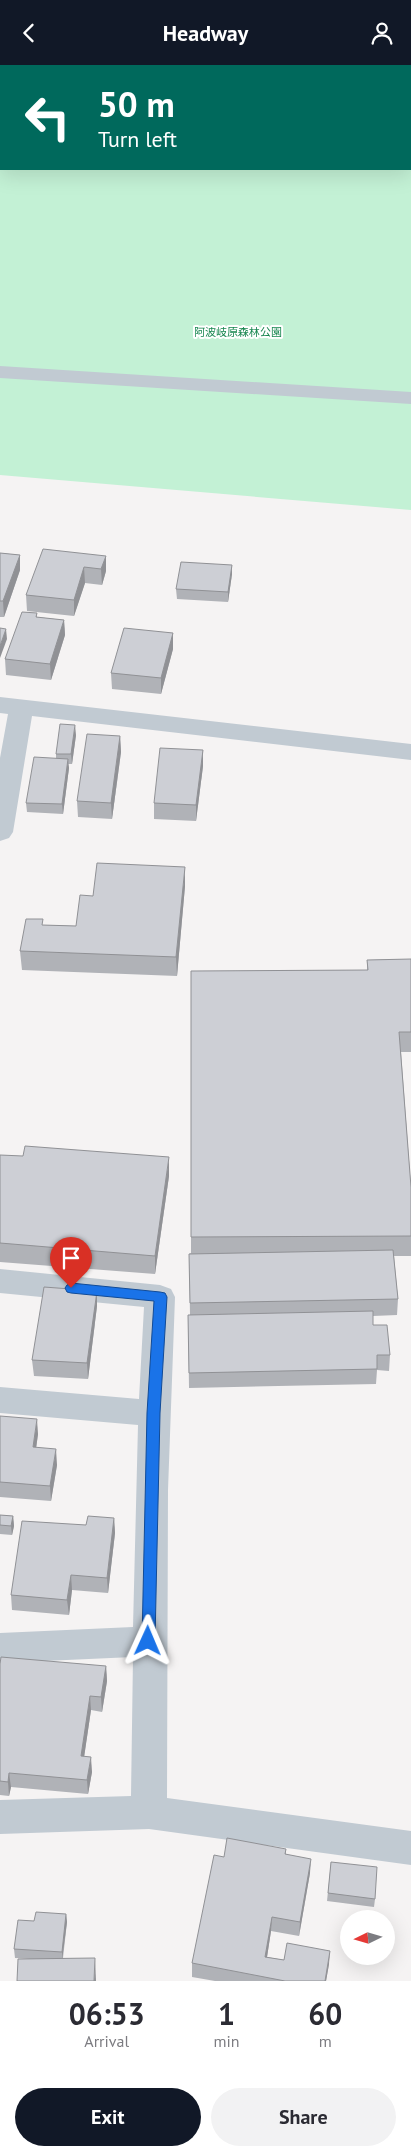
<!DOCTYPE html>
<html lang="en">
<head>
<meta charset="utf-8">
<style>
  :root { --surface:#fff; --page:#f2f2f3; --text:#2b2b33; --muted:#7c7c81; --accent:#111827 }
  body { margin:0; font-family:"PT Sans","Noto Sans JP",sans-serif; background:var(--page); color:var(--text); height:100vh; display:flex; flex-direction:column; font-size:19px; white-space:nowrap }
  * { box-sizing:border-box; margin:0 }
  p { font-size:16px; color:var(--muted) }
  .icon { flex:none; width:28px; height:28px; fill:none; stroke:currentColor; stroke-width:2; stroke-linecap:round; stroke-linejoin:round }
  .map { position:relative; height:1916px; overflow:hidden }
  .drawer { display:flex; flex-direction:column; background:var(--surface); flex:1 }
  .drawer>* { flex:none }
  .guide { position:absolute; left:0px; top:0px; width:411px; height:105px; box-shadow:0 5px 20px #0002; background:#00695c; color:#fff; overflow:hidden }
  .needle { width:32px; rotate:265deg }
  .buttons { position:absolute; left:340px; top:1845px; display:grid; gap:10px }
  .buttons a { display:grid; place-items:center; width:55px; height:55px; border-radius:50%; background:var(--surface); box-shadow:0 5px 20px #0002; font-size:25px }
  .pin { position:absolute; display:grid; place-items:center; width:42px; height:42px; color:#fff; margin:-51px -21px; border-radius:50% 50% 50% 0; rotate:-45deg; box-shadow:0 0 5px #0007 }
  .pin .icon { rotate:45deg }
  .me { position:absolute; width:55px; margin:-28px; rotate:1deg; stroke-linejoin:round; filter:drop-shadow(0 0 4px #0008) }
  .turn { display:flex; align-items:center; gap:18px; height:105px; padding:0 15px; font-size:22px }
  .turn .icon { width:65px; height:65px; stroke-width:2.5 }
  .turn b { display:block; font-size:35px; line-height:42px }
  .eta { display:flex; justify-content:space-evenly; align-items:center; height:85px; text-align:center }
  .eta b { font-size:30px; font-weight:600; line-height:35px }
  .primary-button { display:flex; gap:10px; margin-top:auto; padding:10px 15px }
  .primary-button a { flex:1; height:58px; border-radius:30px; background:var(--accent); color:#fff; font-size:20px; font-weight:600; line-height:58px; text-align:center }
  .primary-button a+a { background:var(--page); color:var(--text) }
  header { display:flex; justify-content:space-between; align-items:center; height:65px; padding:0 15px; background:var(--accent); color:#fff; font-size:22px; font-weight:600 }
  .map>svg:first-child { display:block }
  .green { fill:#c3f1d5; fill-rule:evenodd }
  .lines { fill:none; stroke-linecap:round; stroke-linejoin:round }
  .minor { fill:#c1cad2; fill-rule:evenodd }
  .tertiary { fill:#c1cad2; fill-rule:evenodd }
  .primary { fill:#b3c2d1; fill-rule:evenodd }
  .wall { fill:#b0b2b7 }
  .shaded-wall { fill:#909195 }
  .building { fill:#cdcfd5; stroke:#909195 }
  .route { fill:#1a73e8; stroke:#114b97 }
  .labels { text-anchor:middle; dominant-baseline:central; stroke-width:4; stroke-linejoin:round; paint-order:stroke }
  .far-park-label { font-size:11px; fill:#17864f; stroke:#fff }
</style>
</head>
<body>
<header><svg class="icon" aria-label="back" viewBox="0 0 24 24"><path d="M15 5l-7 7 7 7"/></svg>Headway<svg class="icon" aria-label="person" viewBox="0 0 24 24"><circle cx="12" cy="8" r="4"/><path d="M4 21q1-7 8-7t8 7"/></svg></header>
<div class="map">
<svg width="411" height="1916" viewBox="0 0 411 1916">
  <rect width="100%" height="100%" fill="#f5f3f3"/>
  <path class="green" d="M0 0H411V445L0 410ZM1 1H410V104H1Z"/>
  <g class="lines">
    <g class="minor">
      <polygon points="0,632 411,679 411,695 32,651 13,767 9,773 0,776 0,693 8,649 0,648"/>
      <polygon points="0,1204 160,1220 171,1224 175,1232 168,1425 167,1733 411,1766 411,1800 149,1764 0,1769 0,1735 131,1731 133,1592 0,1598 0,1568 133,1562 138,1360 0,1348 0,1322 139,1334 144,1242 0,1228"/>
    </g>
    <polygon class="tertiary" points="0,301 411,327 411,339 0,313"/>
    <g class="primary">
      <polygon points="342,0 362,0 363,1 343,1"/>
      <rect x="410" y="17" width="1" height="11"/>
    </g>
  </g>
  <g class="wall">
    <polygon points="0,488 20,490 20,505 4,552 0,552"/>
    <polygon points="106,491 106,506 102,520 85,518 74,551 27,546 26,530"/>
    <polygon points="232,500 232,509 228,537 177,534 176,524"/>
    <polygon points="37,548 37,552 64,555 65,570 51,615 6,610 5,594"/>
    <polygon points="173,568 173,584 161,629 112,624 111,608"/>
    <polygon points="76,670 72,699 68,699 69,703 63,749 27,747 26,738 56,693 56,689"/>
    <polygon points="120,671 121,687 112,754 78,752 77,736"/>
    <polygon points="203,685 203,701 196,756 154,754 154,738"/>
    <polygon points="185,821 177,911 22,905 20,886 43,860 76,861 93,831"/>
    <polygon points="411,894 411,987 401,987 411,1122 411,1191 394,1191 398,1234 397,1250 373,1251 373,1260 390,1290 389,1306 377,1305 376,1319 189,1323 188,1250 190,1250 189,1189 191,1188 191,906 367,905 367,895"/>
    <polygon points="0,1090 169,1111 155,1209 0,1197"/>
    <polygon points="97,1226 97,1241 88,1314 34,1311 32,1295"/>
    <polygon points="0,1351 38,1369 36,1383 57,1400 51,1436 0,1432"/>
    <polygon points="0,1450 13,1451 14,1461 12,1470 0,1469"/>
    <polygon points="114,1453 115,1468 108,1528 72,1525 69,1550 12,1545 11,1530 86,1460"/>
    <polygon points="0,1599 106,1601 107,1616 102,1647 91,1645 84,1692 92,1707 88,1729 11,1722 9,1731 0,1730"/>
    <polygon points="286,1784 286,1789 310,1808 299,1871 271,1866 267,1892 284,1895 329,1899 326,1916 215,1916 192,1912 192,1898 224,1792"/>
    <polygon points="331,1797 375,1834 374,1842 327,1836"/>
    <polygon points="66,1849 67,1857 63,1893 96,1906 30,1894 15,1893 14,1884 34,1856"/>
  </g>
  <g class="shaded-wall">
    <polygon points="20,490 20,505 4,552 3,536"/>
    <polygon points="106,491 106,506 102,520 101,504"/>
    <polygon points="232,500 232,509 228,537 228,527"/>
    <polygon points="84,502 85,518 74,551 74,535"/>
    <polygon points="64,555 65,570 51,615 50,599"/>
    <polygon points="6,564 7,574 0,593 0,581"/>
    <polygon points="173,568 173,584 161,629 161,613"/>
    <polygon points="75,660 76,670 72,699 71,689"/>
    <polygon points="120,671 121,687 112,754 111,738"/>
    <polygon points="203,685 203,701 196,756 196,740"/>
    <polygon points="68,694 69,703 63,749 62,739"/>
    <polygon points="185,802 185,821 177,911 176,892"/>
    <polygon points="169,1092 169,1111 155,1209 155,1191"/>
    <polygon points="97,1226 97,1241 88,1314 87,1298"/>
    <polygon points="37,1354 38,1369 34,1398 33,1382"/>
    <polygon points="56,1384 57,1400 51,1436 50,1421"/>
    <polygon points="13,1451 14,1461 12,1470 11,1461"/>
    <polygon points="114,1453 115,1468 108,1528 107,1513"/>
    <polygon points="71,1510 72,1525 69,1550 67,1535"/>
    <polygon points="106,1601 107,1616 102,1647 101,1632"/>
    <polygon points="90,1631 91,1645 82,1706 81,1691"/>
    <polygon points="91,1692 92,1707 88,1729 87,1715"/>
    <polygon points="9,1708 11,1722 9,1731 8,1717"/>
    <polygon points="311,1794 310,1808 299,1871 300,1857"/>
    <polygon points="66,1849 67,1857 62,1895 62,1887"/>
    <polygon points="272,1852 271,1866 265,1905 265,1892"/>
    <polygon points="330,1886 329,1899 326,1916 325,1916"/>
    <polygon points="95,1893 96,1916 94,1916"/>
  </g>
  <g class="building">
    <polygon points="43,484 106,491 101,504 84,502 74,535 26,530"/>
    <polygon points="0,488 20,490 3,536 0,536"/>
    <polygon points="181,497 232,500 228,527 176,524"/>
    <polygon points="22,547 37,548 36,552 64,555 50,599 5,594"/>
    <polygon points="0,563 6,564 0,581"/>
    <polygon points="124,563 173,568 161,613 111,608"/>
    <polygon points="60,659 75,660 71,689 56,689"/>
    <polygon points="87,669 120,671 111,738 77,736"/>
    <polygon points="160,683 203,685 196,740 154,738"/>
    <polygon points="34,692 68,694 62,739 26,738"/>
    <polygon points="97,798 185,802 176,892 20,886 26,854 43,854 42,860 76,861 80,830 93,831"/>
    <polygon points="411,894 411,967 399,967 411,1122 411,1171 191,1172 191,906 368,905 367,895"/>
    <polygon points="25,1081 169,1092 155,1191 0,1178 0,1090 23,1091"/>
    <polygon points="393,1185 398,1234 190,1238 189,1189"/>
    <polygon points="44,1222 97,1226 87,1298 32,1295"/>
    <polygon points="373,1246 373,1260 387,1260 390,1290 377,1290 377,1304 189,1308 188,1250"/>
    <polygon points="0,1351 37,1354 33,1382 56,1384 50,1421 0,1417"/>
    <polygon points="0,1450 13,1451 11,1461 0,1460"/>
    <polygon points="88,1451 114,1453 107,1513 71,1510 67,1535 11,1530 22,1456 86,1460"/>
    <polygon points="1,1592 106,1601 101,1632 90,1631 81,1691 91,1692 87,1715 9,1708 8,1717 0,1716 0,1599"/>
    <polygon points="227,1773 286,1784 285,1789 311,1794 300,1857 272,1852 265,1892 284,1895 287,1878 330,1886 325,1916 285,1916 192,1898 214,1790 224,1792"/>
    <polygon points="331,1797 377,1802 375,1834 328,1828"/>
    <polygon points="36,1847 66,1849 62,1887 14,1884 18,1855 34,1856"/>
    <polygon points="95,1893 94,1916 17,1916 18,1894"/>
  </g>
  <polygon class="route" points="71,1218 160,1227 165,1228 167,1232 160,1348 155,1576 153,1581 148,1582 144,1581 142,1576 147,1348 154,1236 71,1228 67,1227 65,1223 67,1220"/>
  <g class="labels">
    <g class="far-park-label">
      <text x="238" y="267">阿波岐原森林公園</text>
    </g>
  </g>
</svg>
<div class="buttons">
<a><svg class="needle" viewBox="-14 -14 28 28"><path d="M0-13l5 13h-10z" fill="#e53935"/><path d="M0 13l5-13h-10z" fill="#7c7c81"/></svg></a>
</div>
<div class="pin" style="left:71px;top:1223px;background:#d93025"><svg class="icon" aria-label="arrive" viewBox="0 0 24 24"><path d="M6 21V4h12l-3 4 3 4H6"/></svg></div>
<svg class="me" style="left:148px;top:1576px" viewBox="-20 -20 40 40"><path d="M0-17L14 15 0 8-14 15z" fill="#1a73e8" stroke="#fff" stroke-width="4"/></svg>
<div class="guide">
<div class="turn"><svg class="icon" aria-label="left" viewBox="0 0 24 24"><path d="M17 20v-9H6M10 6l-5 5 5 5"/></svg><div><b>50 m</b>Turn left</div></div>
</div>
</div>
<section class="drawer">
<div class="eta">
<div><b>06:53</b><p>Arrival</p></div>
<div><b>1</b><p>min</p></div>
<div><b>60</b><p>m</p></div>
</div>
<div class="primary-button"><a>Exit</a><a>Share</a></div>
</section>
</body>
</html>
